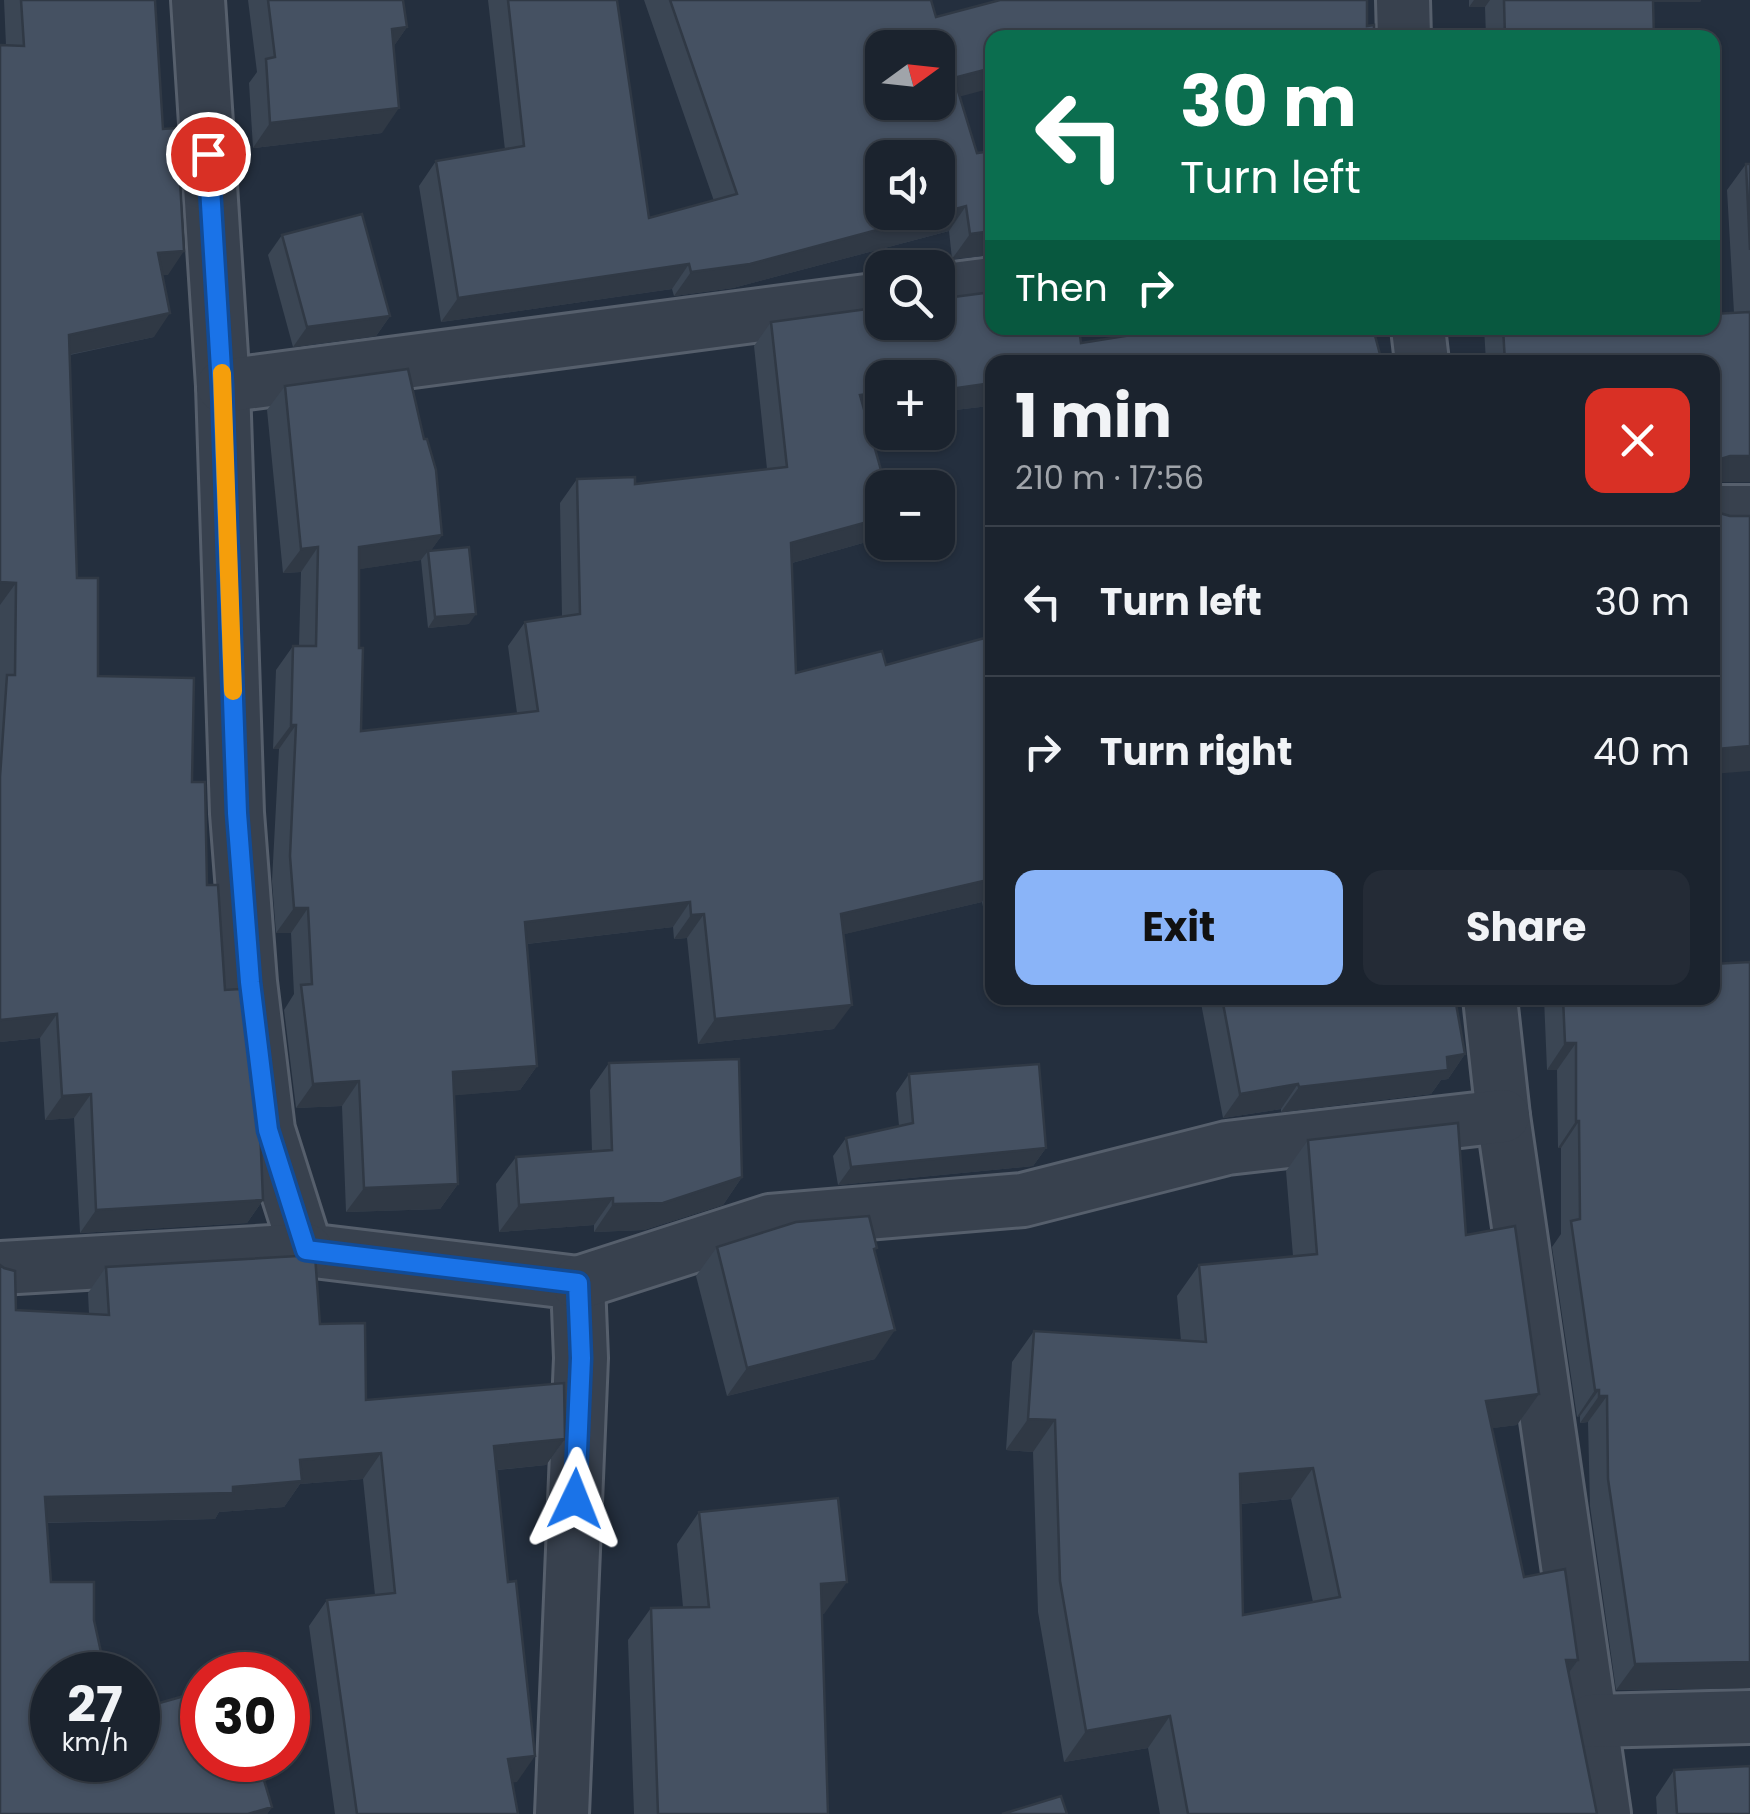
<!DOCTYPE html>
<html lang="en">
<head>
<meta charset="utf-8">
<style>
  :root { --surface:#1b232e; --page:#242b36; --text:#f1f3f6; --muted:#a0a4aa; --line:#39404a; --accent:#8ab4f8 }
  body { margin:0; font-family:Poppins,sans-serif; background:var(--page); color:var(--text); height:100vh; display:flex; flex-direction:column; font-size:38px; white-space:nowrap }
  * { box-sizing:border-box; margin:0 }
  p { font-size:32px; color:var(--muted) }
  .icon { flex:none; width:55px; height:55px; fill:none; stroke:currentColor; stroke-width:2; stroke-linecap:round; stroke-linejoin:round }
  .map { position:relative; flex:1; overflow:hidden }
  .panel { position:absolute; left:985px; top:355px; width:735px; height:650px; display:flex; flex-direction:column; background:var(--surface); border-radius:20px; box-shadow:0 2px 8px #0004,0 0 0 2px var(--line) }
  .panel>* { flex:none }
  .guide { position:absolute; left:985px; top:30px; width:735px; height:305px; border-radius:20px; box-shadow:0 2px 8px #0004,0 0 0 2px var(--line); background:#0b6e4f; color:#fff; overflow:hidden }
  .needle { width:65px; rotate:75deg }
  .tools { position:absolute; left:865px; top:30px; display:grid; gap:20px }
  .tools a { display:grid; place-items:center; width:90px; height:90px; border-radius:20px; background:var(--surface); box-shadow:0 2px 8px #0004,0 0 0 2px var(--line); font-size:50px }
  .speed { position:absolute; left:30px; top:1652px; display:flex; gap:20px; font-size:50px; font-weight:700; text-align:center }
  .speed>* { display:grid; place-content:center; width:130px; height:130px; border-radius:50%; background:var(--surface); box-shadow:0 2px 8px #0004,0 0 0 2px var(--line); line-height:1 }
  .speed small { font-size:25px; font-weight:400 }
  .speed .limit { border:15px solid #d22; background:#fff; color:#111 }
  .pin { position:absolute; display:grid; place-items:center; width:85px; height:85px; color:#fff; margin:-42px; border:5px solid #fff; border-radius:50%; box-shadow:0 2px 10px #0007 }
  .me { position:absolute; width:110px; margin:-55px; rotate:2deg; stroke-linejoin:round; filter:drop-shadow(0 0 8px #0008) }
  .turn { display:flex; align-items:center; gap:35px; height:210px; padding:0 30px; font-size:45px }
  .turn .icon { width:130px; height:130px; stroke-width:2.5 }
  .turn b { display:block; font-size:70px; line-height:85px }
  .then { display:flex; align-items:center; height:95px; padding:0 30px; background:#0003; gap:20px; font-size:38px }
  .round { display:grid; place-items:center; flex:none; width:105px; height:105px; border-radius:20px; background:var(--page) }
  .overview { display:flex; align-items:center; justify-content:space-between; height:170px; padding:0 30px }
  h1 { font-size:60px; font-weight:700; line-height:75px }
  .action { display:flex; gap:20px; margin-top:auto; padding:20px 30px }
  .action a { flex:1; height:115px; border-radius:20px; background:var(--accent); color:#111; font-size:40px; font-weight:700; line-height:115px; text-align:center }
  .action a+a { background:var(--page); color:var(--text) }
  ul { padding:0; list-style:none }
  li { display:flex; align-items:center; gap:30px; height:150px; padding:0 30px; border-top:2px solid var(--line) }
  li div { flex:1 }
  li b { display:block; font-size:38px }
  li em { font-style:normal }
  .map>svg:first-child { display:block }
  .lines { fill:none; stroke-linecap:round; stroke-linejoin:round }
  .minor-casing { stroke:#565f6c; stroke-width:58 }
  .minor { stroke:#38414e; stroke-width:52 }
  .wall { fill:#3b4654; fill-rule:evenodd }
  .shaded-wall { fill:#303945 }
  .building { fill:#455162; stroke:#303945; stroke-width:2.5; fill-rule:evenodd }
  .route-casing { stroke:#114b97; stroke-width:25 }
  .route { stroke:#1a73e8; stroke-width:18 }
  .slow { stroke:#f59e0b; stroke-width:18 }
</style>
</head>
<body>
<div class="map">
<svg width="1750" height="1814" viewBox="0 0 1750 1814">
  <rect width="100%" height="100%" fill="#242f3e"/>
  <g class="lines">
    <g class="minor-casing">
      <g id="minor">
        <polyline points="198,0 223,386 237,813 250,982 268,1130 306,1250 578,1283 581,1358 562,1814"/>
        <polyline points="1403,0 1404,38"/>
        <polyline points="938,291 992,284"/>
        <polyline points="1418,328 1422,362"/>
        <polyline points="223,386 882,299"/>
        <polyline points="1712,512 1750,512"/>
        <polyline points="1490,998 1503,1116 1604,1814"/>
        <polyline points="0,1268 306,1250"/>
        <polyline points="578,1283 770,1221 1023,1200 1227,1148 1503,1116"/>
        <polyline points="1592,1721 1750,1717"/>
      </g>
    </g>
    <use href="#minor" class="minor"/>
  </g>
  <g class="wall">
    <polygon points="4,0 155,0 168,275 163,275 154,337 70,355 77,578 98,676 192,782 225,990 263,1200 247,1223 80,1233 74,1118 45,1120 40,1038 0,1042 0,45 6,46"/>
    <polygon points="248,0 403,0 407,27 393,47 382,133 253,148 249,83 257,72"/>
    <polygon points="488,0 617,0 649,218 714,201 644,0 931,0 936,17 992,38 959,97 977,153 992,151 992,255 952,259 949,231 733,288 674,296 672,289 441,322 419,186 436,161 505,150"/>
    <polygon points="1469,0 1701,0 1700,2 1653,2 1654,38 1486,38 1485,7 1469,7"/>
    <polygon points="1746,164 1750,164 1750,482 1712,482 1712,362 1486,362 1484,328 1449,330 1449,328 1712,328 1734,313 1727,190"/>
    <polygon points="282,235 390,316 376,336 293,347 268,255"/>
    <polygon points="771,322 1081,343 1148,332 1147,328 1373,328 992,362 992,412 990,412 989,406 938,412 938,378 866,416 877,539 792,563 796,673 886,665 990,637 992,633 992,949 982,902 844,934 834,1029 698,1044 687,938 674,939 673,927 527,944 537,1066 520,1090 454,1095 458,1184 440,1209 346,1212 342,1106 296,1108 284,1010 294,994 291,933 276,933 272,881 279,749 273,749 276,670 293,646 299,646 301,572 283,573 267,410 285,386 442,535 431,550 469,624 428,628 421,560 359,569 361,731 517,713 508,646 525,622 562,617 560,503 577,479 635,484 767,469 754,346"/>
    <polygon points="1200,998 1455,998 1465,1054 1448,1079 1441,1080 1431,1094 1281,1112 1281,1109 1223,1118"/>
    <polygon points="1544,998 1712,998 1750,1688 1616,1690 1590,1506 1588,1422 1580,1423 1580,1416 1577,1417 1552,1247 1561,1234 1561,1148 1558,1148 1557,1070 1547,1070"/>
    <polygon points="609,1063 742,1177 723,1205 644,1230 594,1232 594,1225 499,1232 496,1184 516,1157 592,1151 590,1090"/>
    <polygon points="909,1074 1046,1148 1033,1166 838,1185 833,1156 846,1138 899,1126 896,1093"/>
    <path d="M1308 1140 1466 1235 1517 1425 1492 1428 1524 1577 1578 1660 1569 1673 1597 1814H1160L1148 1748 1064 1762 1038 1612 1033 1452 1006 1450 1012 1362 1034 1331 1181 1341 1177 1296 1199 1265 1293 1256 1286 1171ZM1291 1499 1313 1602 1243 1615 1241 1504Z"/>
    <polygon points="717,1247 875,1252 875,1359 727,1396 696,1276"/>
    <polygon points="106,1267 320,1324 366,1400 565,1439 546,1465 497,1470 517,1782 512,1782 518,1814 335,1814 309,1626 327,1600 375,1595 363,1479 300,1484 284,1507 219,1512 215,1519 47,1523 52,1760 272,1807 267,1814 0,1814 16,1310 89,1314 88,1293"/>
    <polygon points="699,1512 824,1614 822,1614 828,1814 634,1814 628,1640 651,1608 683,1607 677,1544"/>
    <polygon points="1674,1770 1750,1814 1657,1814 1656,1797"/>
  </g>
  <g class="shaded-wall">
    <polygon points="1474,0 1490,0 1485,7 1469,7"/>
    <polygon points="1635,0 1701,0 1700,2 1634,2"/>
    <polygon points="407,27 390,52 392,29"/>
    <polygon points="992,68 992,88 936,103 954,78"/>
    <polygon points="399,108 382,133 253,148 270,123"/>
    <polygon points="966,206 949,231 733,288 674,296 691,272"/>
    <polygon points="992,231 992,255 952,259 970,234"/>
    <polygon points="184,251 168,275 142,276 158,253"/>
    <polygon points="689,264 672,289 441,322 458,298"/>
    <polygon points="170,313 154,337 52,358 69,335"/>
    <polygon points="390,316 376,336 293,347 307,327"/>
    <polygon points="1451,328 1484,328 1449,330"/>
    <polygon points="992,383 992,401 989,406 938,412 938,406 950,389"/>
    <polygon points="949,384 938,401 938,386"/>
    <polygon points="882,392 882,415 843,419 860,395"/>
    <polygon points="1730,456 1750,456 1750,482 1712,482 1712,463 1714,461"/>
    <polygon points="882,518 882,531 877,539 774,568 791,543"/>
    <polygon points="442,535 428,555 428,551 421,560 341,572 359,547"/>
    <polygon points="318,547 301,572 283,573 301,549"/>
    <polygon points="0,582 16,583 0,605"/>
    <polygon points="476,614 469,624 428,628 435,617"/>
    <polygon points="291,725 296,725 279,749 273,749"/>
    <polygon points="1750,746 1750,771 1712,774 1712,757 1718,749"/>
    <polygon points="992,879 992,887 982,902 824,939 841,914"/>
    <polygon points="690,902 673,927 508,946 525,922"/>
    <polygon points="294,908 308,908 291,933 276,933"/>
    <polygon points="704,914 687,938 674,939 691,915"/>
    <polygon points="852,1005 834,1029 698,1044 715,1019"/>
    <polygon points="57,1014 40,1038 0,1042 0,1020"/>
    <polygon points="1565,1043 1576,1043 1557,1070 1547,1070"/>
    <polygon points="1465,1054 1448,1079 1441,1080 1431,1094 1281,1112 1299,1087"/>
    <polygon points="537,1066 520,1090 436,1097 453,1072"/>
    <polygon points="359,1081 342,1106 296,1108 313,1084"/>
    <polygon points="1298,1084 1281,1109 1223,1118 1240,1094"/>
    <polygon points="91,1094 74,1118 45,1120 62,1096"/>
    <polygon points="1576,1121 1579,1121 1561,1148 1558,1148"/>
    <polygon points="1046,1148 1033,1166 838,1185 851,1167"/>
    <polygon points="742,1177 723,1205 644,1230 594,1232 613,1204"/>
    <polygon points="458,1184 440,1209 346,1212 364,1188"/>
    <polygon points="613,1198 594,1225 499,1232 519,1205"/>
    <polygon points="263,1200 247,1223 80,1233 96,1210"/>
    <polygon points="895,1330 875,1359 727,1396 747,1368"/>
    <polygon points="1595,1390 1599,1390 1580,1416 1577,1417"/>
    <polygon points="1539,1394 1517,1425 1464,1432 1486,1401"/>
    <polygon points="1599,1396 1607,1396 1588,1422 1580,1423"/>
    <polygon points="1028,1419 1055,1420 1033,1452 1006,1450"/>
    <polygon points="565,1439 546,1465 476,1472 494,1446"/>
    <polygon points="381,1453 363,1479 300,1484 284,1507 219,1512 215,1519 27,1523 45,1497 233,1487 300,1460"/>
    <polygon points="1313,1468 1291,1499 1218,1506 1240,1474"/>
    <polygon points="847,1582 824,1614 798,1616 821,1584"/>
    <polygon points="1566,1660 1578,1660 1556,1691"/>
    <polygon points="1750,1662 1750,1688 1616,1690 1635,1664"/>
    <polygon points="1170,1716 1148,1748 1064,1762 1086,1731"/>
    <polygon points="535,1756 517,1782 490,1785 508,1759"/>
    <polygon points="272,1807 267,1814 248,1814"/>
  </g>
  <g class="building">
    <polygon points="21,0 155,0 163,129 177,128 184,251 158,253 170,313 69,335 77,578 98,578 98,676 194,678 192,782 205,782 207,885 218,885 225,990 240,989 260,1127 263,1200 96,1210 91,1094 62,1096 57,1014 0,1020 0,777 7,675 15,675 16,583 0,582 0,45 24,46"/>
    <polygon points="268,0 403,0 407,27 392,29 399,108 270,123 266,59 275,57"/>
    <path d="M508 0H617L649 218 737 194 670 0H931L936 17 1000 0H1367V26L1374 25V38H992V68L954 78 977 153 992 151V231L970 234 966 206 750 264 691 272 689 264 458 298 436 161 524 146ZM882 48H938V102H882ZM882 158H938V212H882Z"/>
    <polygon points="1504,0 1653,0 1654,38 1505,38"/>
    <polygon points="1746,164 1750,164 1750,250"/>
    <polygon points="362,214 390,316 307,327 282,235"/>
    <polygon points="992,292 992,328 1079,328 1081,343 1169,329 1169,328 1373,328 1382,362 992,362 992,383 950,389 949,384 938,386 938,378 882,378 882,392 860,395 886,488 882,488 882,518 791,543 796,673 882,651 886,665 992,636 992,879 841,914 852,1005 715,1019 704,914 691,915 690,902 525,922 537,1066 453,1072 458,1184 364,1188 359,1081 313,1084 301,985 312,984 308,908 294,908 290,856 296,725 291,725 293,646 316,646 318,547 301,549 285,386 408,369 424,439 427,439 436,470 442,535 359,547 359,648 363,648 361,731 538,711 525,622 580,614 577,479 635,477 635,484 787,467 771,322 882,307 882,322 938,322 938,299"/>
    <polygon points="1750,312 1750,456 1730,456 1714,461 1712,463 1712,362 1505,362 1503,328 1712,328 1712,314"/>
    <polygon points="1712,509 1716,512 1730,516 1750,516 1750,746 1718,749 1719,758 1712,758"/>
    <polygon points="469,547 476,614 435,617 428,551"/>
    <polygon points="1750,962 1750,1662 1635,1664 1608,1479 1607,1396 1599,1396 1599,1390 1595,1390 1571,1221 1580,1219 1579,1121 1576,1121 1576,1043 1565,1043 1563,998 1712,998 1712,964"/>
    <polygon points="1222,998 1455,998 1465,1054 1447,1057 1448,1070 1299,1087 1298,1084 1240,1094"/>
    <polygon points="739,1059 742,1177 663,1203 613,1204 613,1198 519,1205 516,1157 612,1150 609,1063"/>
    <polygon points="1039,1064 1046,1148 851,1167 846,1138 913,1123 909,1074"/>
    <path d="M1458 1123 1466 1235 1515 1226 1539 1394 1486 1401 1524 1577 1565 1569 1578 1660H1566L1597 1814H1188L1170 1716 1086 1731 1060 1581 1055 1420 1028 1419 1034 1331 1206 1342 1199 1265 1317 1254 1308 1140ZM1313 1468 1340 1597 1243 1615 1240 1474Z"/>
    <polygon points="869,1216 877,1248 874,1249 895,1330 747,1368 717,1247 796,1222"/>
    <polygon points="315,1255 320,1324 365,1323 366,1400 564,1383 565,1439 494,1446 508,1582 516,1581 535,1756 508,1759 518,1814 357,1814 327,1600 395,1593 381,1453 300,1460 302,1481 233,1487 233,1493 45,1497 51,1582 94,1582 94,1620 106,1675 52,1675 52,1760 138,1760 138,1709 202,1691 202,1760 258,1760 272,1807 248,1814 0,1814 0,1265 4,1268 15,1271 16,1310 109,1315 106,1267"/>
    <polygon points="838,1498 847,1582 821,1584 828,1814 658,1814 651,1608 709,1607 699,1512"/>
    <polygon points="1750,1766 1750,1814 1677,1814 1674,1770"/>
    <polygon points="1061,1796 1067,1814 1002,1814"/>
  </g>
  <g class="lines">
    <g class="route-casing">
      <polyline id="route" points="208,154 222,386 237,813 250,982 268,1130 306,1250 578,1283 581,1358 575,1499"/>
    </g>
    <use href="#route" class="route"/>
    <polyline class="slow" points="222,373 233,691"/>
  </g>
</svg>
<div class="tools">
<a><svg class="needle" viewBox="-14 -14 28 28"><path d="M0-13l5 13h-10z" fill="#e53935"/><path d="M0 13l5-13h-10z" fill="#a0a4aa"/></svg></a>
<a><svg class="icon" aria-label="sound" viewBox="0 0 24 24"><path d="M4 9h4l5-4v14l-5-4H4zM17 9q2 3 0 6"/></svg></a>
<a><svg class="icon" aria-label="search" viewBox="0 0 24 24"><circle cx="10" cy="10" r="6"/><path d="M15 15l6 6"/></svg></a>
<a>+</a>
<a>−</a>
</div>
<div class="speed"><div>27<small>km/h</small></div><div class="limit">30</div></div>
<div class="pin" style="left:208px;top:154px;background:#d93025"><svg class="icon" aria-label="arrive" viewBox="0 0 24 24"><path d="M6 21V4h12l-3 4 3 4H6"/></svg></div>
<svg class="me" style="left:575px;top:1499px" viewBox="-20 -20 40 40"><path d="M0-17L14 15 0 8-14 15z" fill="#1a73e8" stroke="#fff" stroke-width="4"/></svg>
<div class="guide">
<div class="turn"><svg class="icon" aria-label="left" viewBox="0 0 24 24"><path d="M17 20v-9H6M10 6l-5 5 5 5"/></svg><div><b>30 m</b>Turn left</div></div>
<div class="then">Then<svg class="icon" aria-label="right" viewBox="0 0 24 24"><path d="M7 20v-9h11M14 6l5 5-5 5"/></svg></div>
</div>
<section class="panel">
<div class="overview"><div><h1>1 min</h1><p>210 m · 17:56</p></div><a class="round" style="background:#d93025;color:#fff"><svg class="icon" aria-label="close" viewBox="0 0 24 24"><path d="M6 6l12 12M18 6L6 18"/></svg></a></div>
<ul>
<li><svg class="icon" aria-label="left" viewBox="0 0 24 24"><path d="M17 20v-9H6M10 6l-5 5 5 5"/></svg><div><b>Turn left</b></div><em>30 m</em></li>
<li><svg class="icon" aria-label="right" viewBox="0 0 24 24"><path d="M7 20v-9h11M14 6l5 5-5 5"/></svg><div><b>Turn right</b></div><em>40 m</em></li>
</ul>
<div class="action"><a>Exit</a><a>Share</a></div>
</section>
</div>
</body>
</html>
